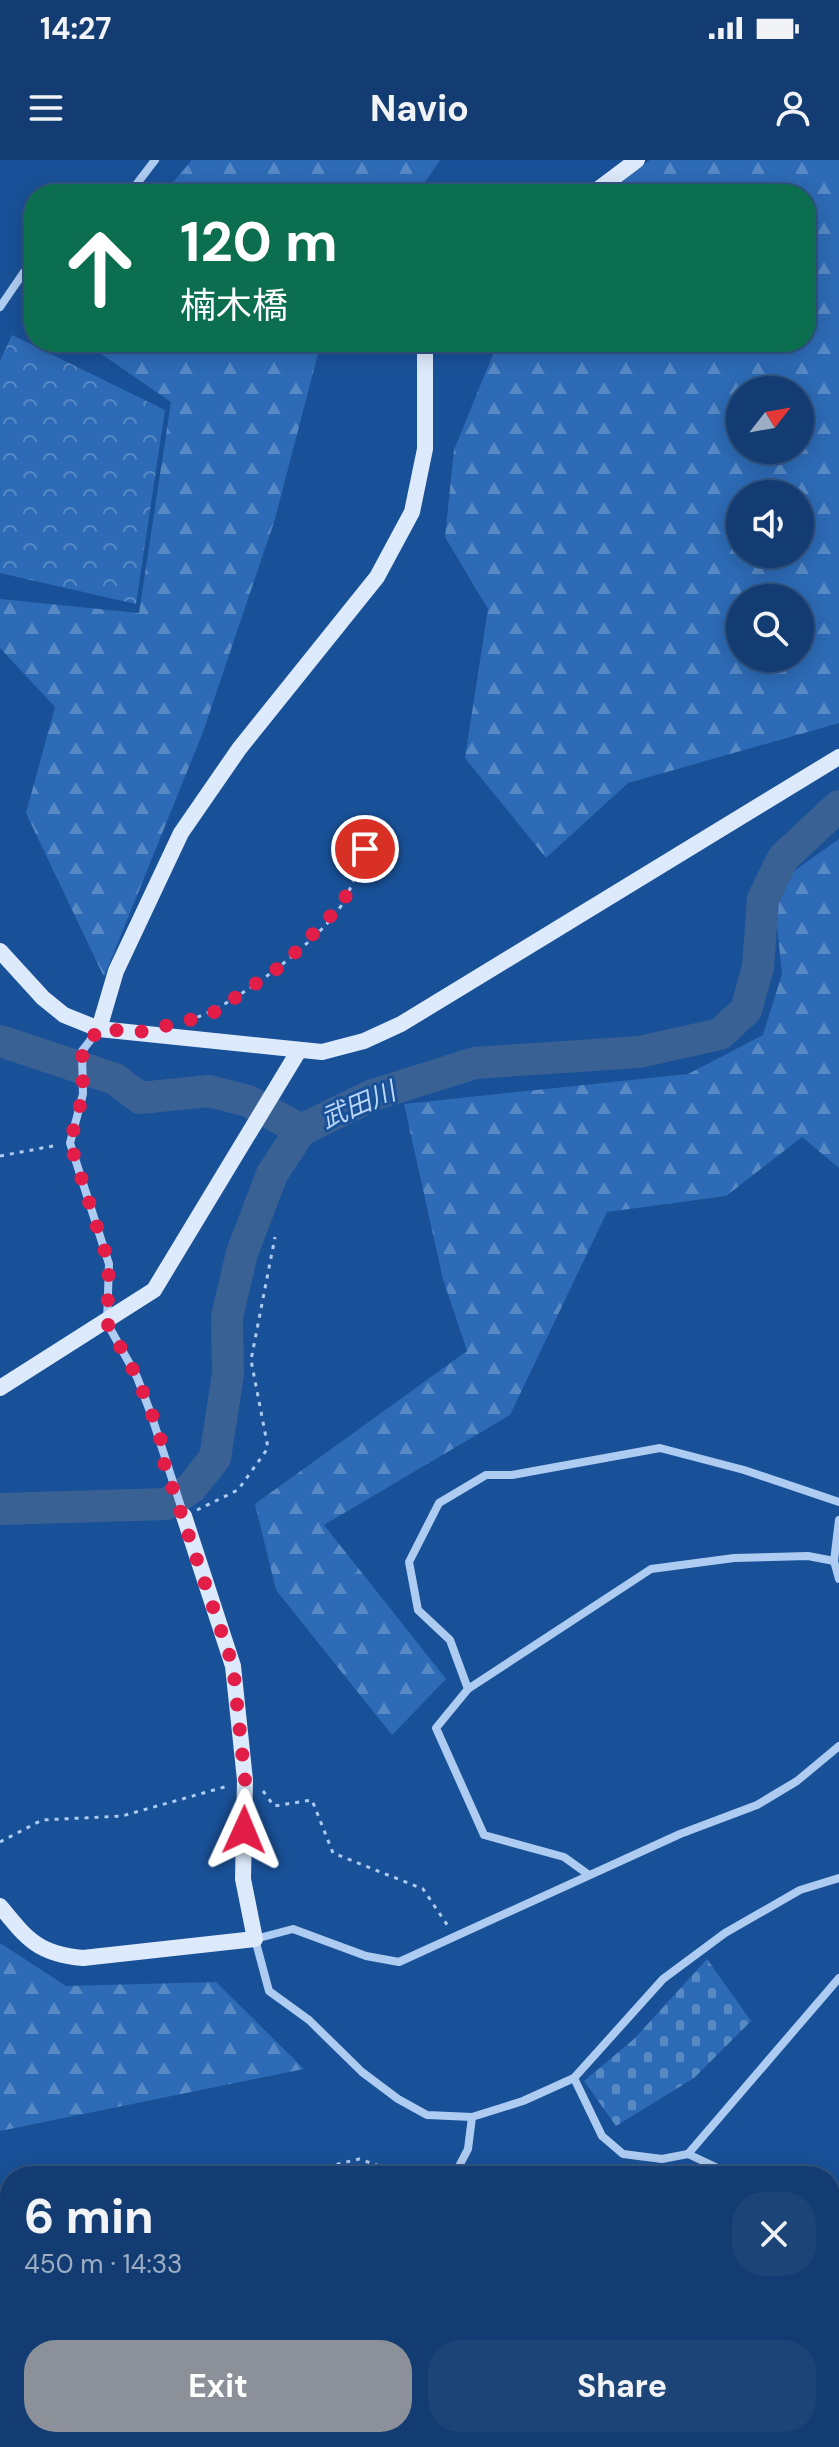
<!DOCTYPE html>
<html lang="en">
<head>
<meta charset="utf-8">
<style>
  :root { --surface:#133d72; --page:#1c4477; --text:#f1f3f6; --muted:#9daec4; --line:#325684; --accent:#8c9099 }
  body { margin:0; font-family:"DM Sans","Noto Sans JP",sans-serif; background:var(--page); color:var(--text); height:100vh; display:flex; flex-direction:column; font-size:30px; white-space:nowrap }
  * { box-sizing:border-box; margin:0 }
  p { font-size:26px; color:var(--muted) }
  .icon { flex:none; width:44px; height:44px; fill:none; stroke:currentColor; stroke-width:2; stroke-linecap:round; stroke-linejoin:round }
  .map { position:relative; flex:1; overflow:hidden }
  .details { position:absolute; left:0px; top:2006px; width:840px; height:282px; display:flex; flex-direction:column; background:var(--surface); border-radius:32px 32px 0 0; box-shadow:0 4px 20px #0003,0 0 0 2px var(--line) }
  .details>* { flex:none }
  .banner { position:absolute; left:24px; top:24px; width:792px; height:168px; border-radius:32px; box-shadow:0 4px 20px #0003,0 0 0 2px var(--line); background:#0b6e4f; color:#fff; overflow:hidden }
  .needle { width:52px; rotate:59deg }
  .buttons { position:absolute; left:726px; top:216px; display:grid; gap:16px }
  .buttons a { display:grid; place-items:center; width:88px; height:88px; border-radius:50%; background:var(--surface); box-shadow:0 4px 20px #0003,0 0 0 2px var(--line); font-size:40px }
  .pin { position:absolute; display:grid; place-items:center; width:68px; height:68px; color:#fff; margin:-34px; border:4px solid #fff; border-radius:50%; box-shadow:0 2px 8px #0007 }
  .me { position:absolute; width:88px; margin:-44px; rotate:1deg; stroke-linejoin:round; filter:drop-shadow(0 0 6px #0008) }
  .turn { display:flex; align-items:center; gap:28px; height:168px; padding:0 24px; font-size:36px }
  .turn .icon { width:104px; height:104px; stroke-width:2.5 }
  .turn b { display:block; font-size:56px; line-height:68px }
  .round { display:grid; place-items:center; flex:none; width:84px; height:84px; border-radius:32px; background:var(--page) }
  .overview { display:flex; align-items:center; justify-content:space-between; height:136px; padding:0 24px }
  h1 { font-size:48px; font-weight:700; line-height:60px }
  .button { display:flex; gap:16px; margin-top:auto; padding:16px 24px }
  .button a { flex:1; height:92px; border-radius:32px; background:var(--accent); color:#fff; font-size:32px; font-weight:700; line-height:92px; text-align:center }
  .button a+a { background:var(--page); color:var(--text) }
  .status { display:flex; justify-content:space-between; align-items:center; height:56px; padding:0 40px; background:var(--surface); direction:ltr }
  .status svg { height:22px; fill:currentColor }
  header { display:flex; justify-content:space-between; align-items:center; height:104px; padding:0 24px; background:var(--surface); font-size:36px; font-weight:700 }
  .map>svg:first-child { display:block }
  .forest { fill:url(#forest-firs); fill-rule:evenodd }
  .cemetery { fill:url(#cemetery-stones) }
  .park { fill:url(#park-crowns) }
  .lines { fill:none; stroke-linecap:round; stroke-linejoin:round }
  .river { stroke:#3a6194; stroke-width:32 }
  .path { stroke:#aeccf1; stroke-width:3; stroke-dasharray:4 6; stroke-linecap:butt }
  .street { stroke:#aeccf1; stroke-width:8 }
  .secondary { stroke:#dceafb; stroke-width:16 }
  .route { stroke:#e11d48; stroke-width:14; stroke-dasharray:0 25.2 }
  .labels { text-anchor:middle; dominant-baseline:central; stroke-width:6; stroke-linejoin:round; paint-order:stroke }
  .water-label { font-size:26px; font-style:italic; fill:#bad6f7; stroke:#195198 }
</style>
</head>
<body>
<div class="status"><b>14:27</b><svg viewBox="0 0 49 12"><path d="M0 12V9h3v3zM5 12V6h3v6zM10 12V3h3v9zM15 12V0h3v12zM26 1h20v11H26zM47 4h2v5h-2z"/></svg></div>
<header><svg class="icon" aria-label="menu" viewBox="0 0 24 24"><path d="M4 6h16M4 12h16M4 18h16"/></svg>Navio<svg class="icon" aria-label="person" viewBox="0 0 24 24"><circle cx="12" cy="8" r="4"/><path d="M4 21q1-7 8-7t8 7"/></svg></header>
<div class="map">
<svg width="839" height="2287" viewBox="0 0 839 2287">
  <defs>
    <pattern id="forest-firs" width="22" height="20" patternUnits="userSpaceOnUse" patternTransform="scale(2)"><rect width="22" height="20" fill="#2d6bb6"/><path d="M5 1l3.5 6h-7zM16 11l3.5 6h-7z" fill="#5789c5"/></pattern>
    <pattern id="cemetery-stones" width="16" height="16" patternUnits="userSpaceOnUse" patternTransform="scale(2)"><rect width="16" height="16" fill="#2d6bb6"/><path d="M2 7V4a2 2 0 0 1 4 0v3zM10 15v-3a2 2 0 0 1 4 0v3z" fill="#5789c5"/></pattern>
    <pattern id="park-crowns" width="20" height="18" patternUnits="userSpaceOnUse" patternTransform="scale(2)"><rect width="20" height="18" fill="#2d6bb6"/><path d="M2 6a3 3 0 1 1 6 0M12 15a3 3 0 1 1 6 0" fill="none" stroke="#5789c5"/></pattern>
  </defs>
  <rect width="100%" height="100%" fill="#195198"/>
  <g class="forest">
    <polygon points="192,0 440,0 417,34 163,34"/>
    <path d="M650 0H839V563L628 623 546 698 465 598 488 449 445 377 454 290 498 182H806V34H607ZM740 230H800V290H740ZM740 334H800V394H740ZM740 438H800V498H740Z"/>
    <polygon points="84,182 321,182 275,359 203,572 104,817 26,653 55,547 0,488 0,439 139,453 171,242"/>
    <polygon points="839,679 839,1008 802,977 726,1036 607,1052 510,1255 324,1365 446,1519 392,1575 276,1430 255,1344 467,1191 443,1119 404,944 688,914 763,875 782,814 773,726"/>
    <polygon points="0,1783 66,1826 216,1822 304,1909 0,1971"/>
    <polygon points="839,2231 839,2287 552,2287 556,2278 830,2278 830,2232"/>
    <polygon points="335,2278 446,2278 437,2287 340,2287"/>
  </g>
  <polygon class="cemetery" points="707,1799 751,1861 694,1918 616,1966 584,1921 634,1879"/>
  <polygon class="park" points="12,175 165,250 136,444 0,413 0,201"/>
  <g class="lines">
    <g class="river">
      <polyline points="0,881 115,919 140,938 209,931 248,941 301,970"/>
      <polyline points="0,1349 167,1344 191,1328 215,1298 228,1214 227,1157 242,1093 272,1014 301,970 373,935 475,903 639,892 720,874 746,850 758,807 763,739 783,698 839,646"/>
    </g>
    <g class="path">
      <path d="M188 860C228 851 324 778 344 741 353 725 358 706 365 689"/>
      <polyline points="0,996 58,985"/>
      <polyline points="197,1350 238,1330 268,1288 251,1200 275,1077"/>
      <polyline points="263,1631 274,1646 312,1640 333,1693 423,1729 448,1766"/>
      <polyline points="0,1682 42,1660 122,1656 228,1626"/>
      <polyline points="288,2016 359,1999 409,2016"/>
      <polyline points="174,2278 179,2287"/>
    </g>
    <g class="street">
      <polyline points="129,34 155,0"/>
      <polyline points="0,147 24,112 34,105"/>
      <polyline points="99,869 82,891 83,934 70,983 109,1104 107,1163 137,1217 151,1254 184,1356"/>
      <polyline points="839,1360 834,1401 839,1419"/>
      <polyline points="468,1529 651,1409 734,1398 808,1396 834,1401"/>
      <polyline points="839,1586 797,1621 757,1645 680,1674 399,1802 366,1796 293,1769 255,1779 269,1831 309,1860 362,1912 398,1939 427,1955 472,1957 523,1941 574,1918 663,1819 725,1773 800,1730 839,1718"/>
      <polyline points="589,1715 564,1697 484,1675 436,1568 468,1529 450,1480 418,1450 409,1402 439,1343 486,1315 512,1315 660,1288 744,1310 839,1342"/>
      <polyline points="574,1918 602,1976 623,1994 662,1999 688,1994 722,2010 746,2016"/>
      <polyline points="688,1994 839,1818"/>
      <polyline points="454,2016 468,1989 472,1957"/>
      <polyline points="830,2041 839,2046"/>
      <polyline points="0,2247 10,2241"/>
    </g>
    <g class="secondary">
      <polyline points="592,34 637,0"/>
      <polyline points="0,791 43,838 64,855 99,869 322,892 364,881 401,864 839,597"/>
      <polyline points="99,869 116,811 181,673 239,589 377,417 412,352 425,289 425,182"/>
      <polyline points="0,1228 154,1130 298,892"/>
      <path d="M0 1746C27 1779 38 1794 83 1798L255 1779 243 1719 245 1620 233 1506 184 1356"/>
    </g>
  </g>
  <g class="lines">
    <polyline class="route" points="244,1670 245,1620 233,1506 163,1300 160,1275 137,1217 107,1163 109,1104 70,983 83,934 82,891 99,869 140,872 210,855 284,804 343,743 365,689"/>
  </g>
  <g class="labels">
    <g class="water-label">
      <text transform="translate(358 945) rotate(-23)">武田川</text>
    </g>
  </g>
</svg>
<div class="buttons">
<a><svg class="needle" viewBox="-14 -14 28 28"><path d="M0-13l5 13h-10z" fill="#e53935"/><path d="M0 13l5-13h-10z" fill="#9daec4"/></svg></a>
<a><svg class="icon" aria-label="sound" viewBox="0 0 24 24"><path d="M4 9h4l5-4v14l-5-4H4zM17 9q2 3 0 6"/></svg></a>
<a><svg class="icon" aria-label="search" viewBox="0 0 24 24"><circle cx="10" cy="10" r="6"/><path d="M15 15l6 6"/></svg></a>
</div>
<div class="pin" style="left:365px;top:689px;background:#d93025"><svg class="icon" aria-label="arrive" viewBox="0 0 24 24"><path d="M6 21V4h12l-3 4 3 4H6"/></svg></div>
<svg class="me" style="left:244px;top:1670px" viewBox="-20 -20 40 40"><path d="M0-17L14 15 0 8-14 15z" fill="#e11d48" stroke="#fff" stroke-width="4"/></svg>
<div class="banner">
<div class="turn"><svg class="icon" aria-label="ahead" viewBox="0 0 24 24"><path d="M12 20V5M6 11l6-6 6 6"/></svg><div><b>120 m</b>楠木橋</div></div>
</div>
<section class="details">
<div class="overview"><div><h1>6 min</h1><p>450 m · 14:33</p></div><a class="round"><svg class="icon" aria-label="close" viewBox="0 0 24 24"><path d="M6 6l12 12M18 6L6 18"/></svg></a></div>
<div class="button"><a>Exit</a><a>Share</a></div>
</section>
</div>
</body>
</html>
